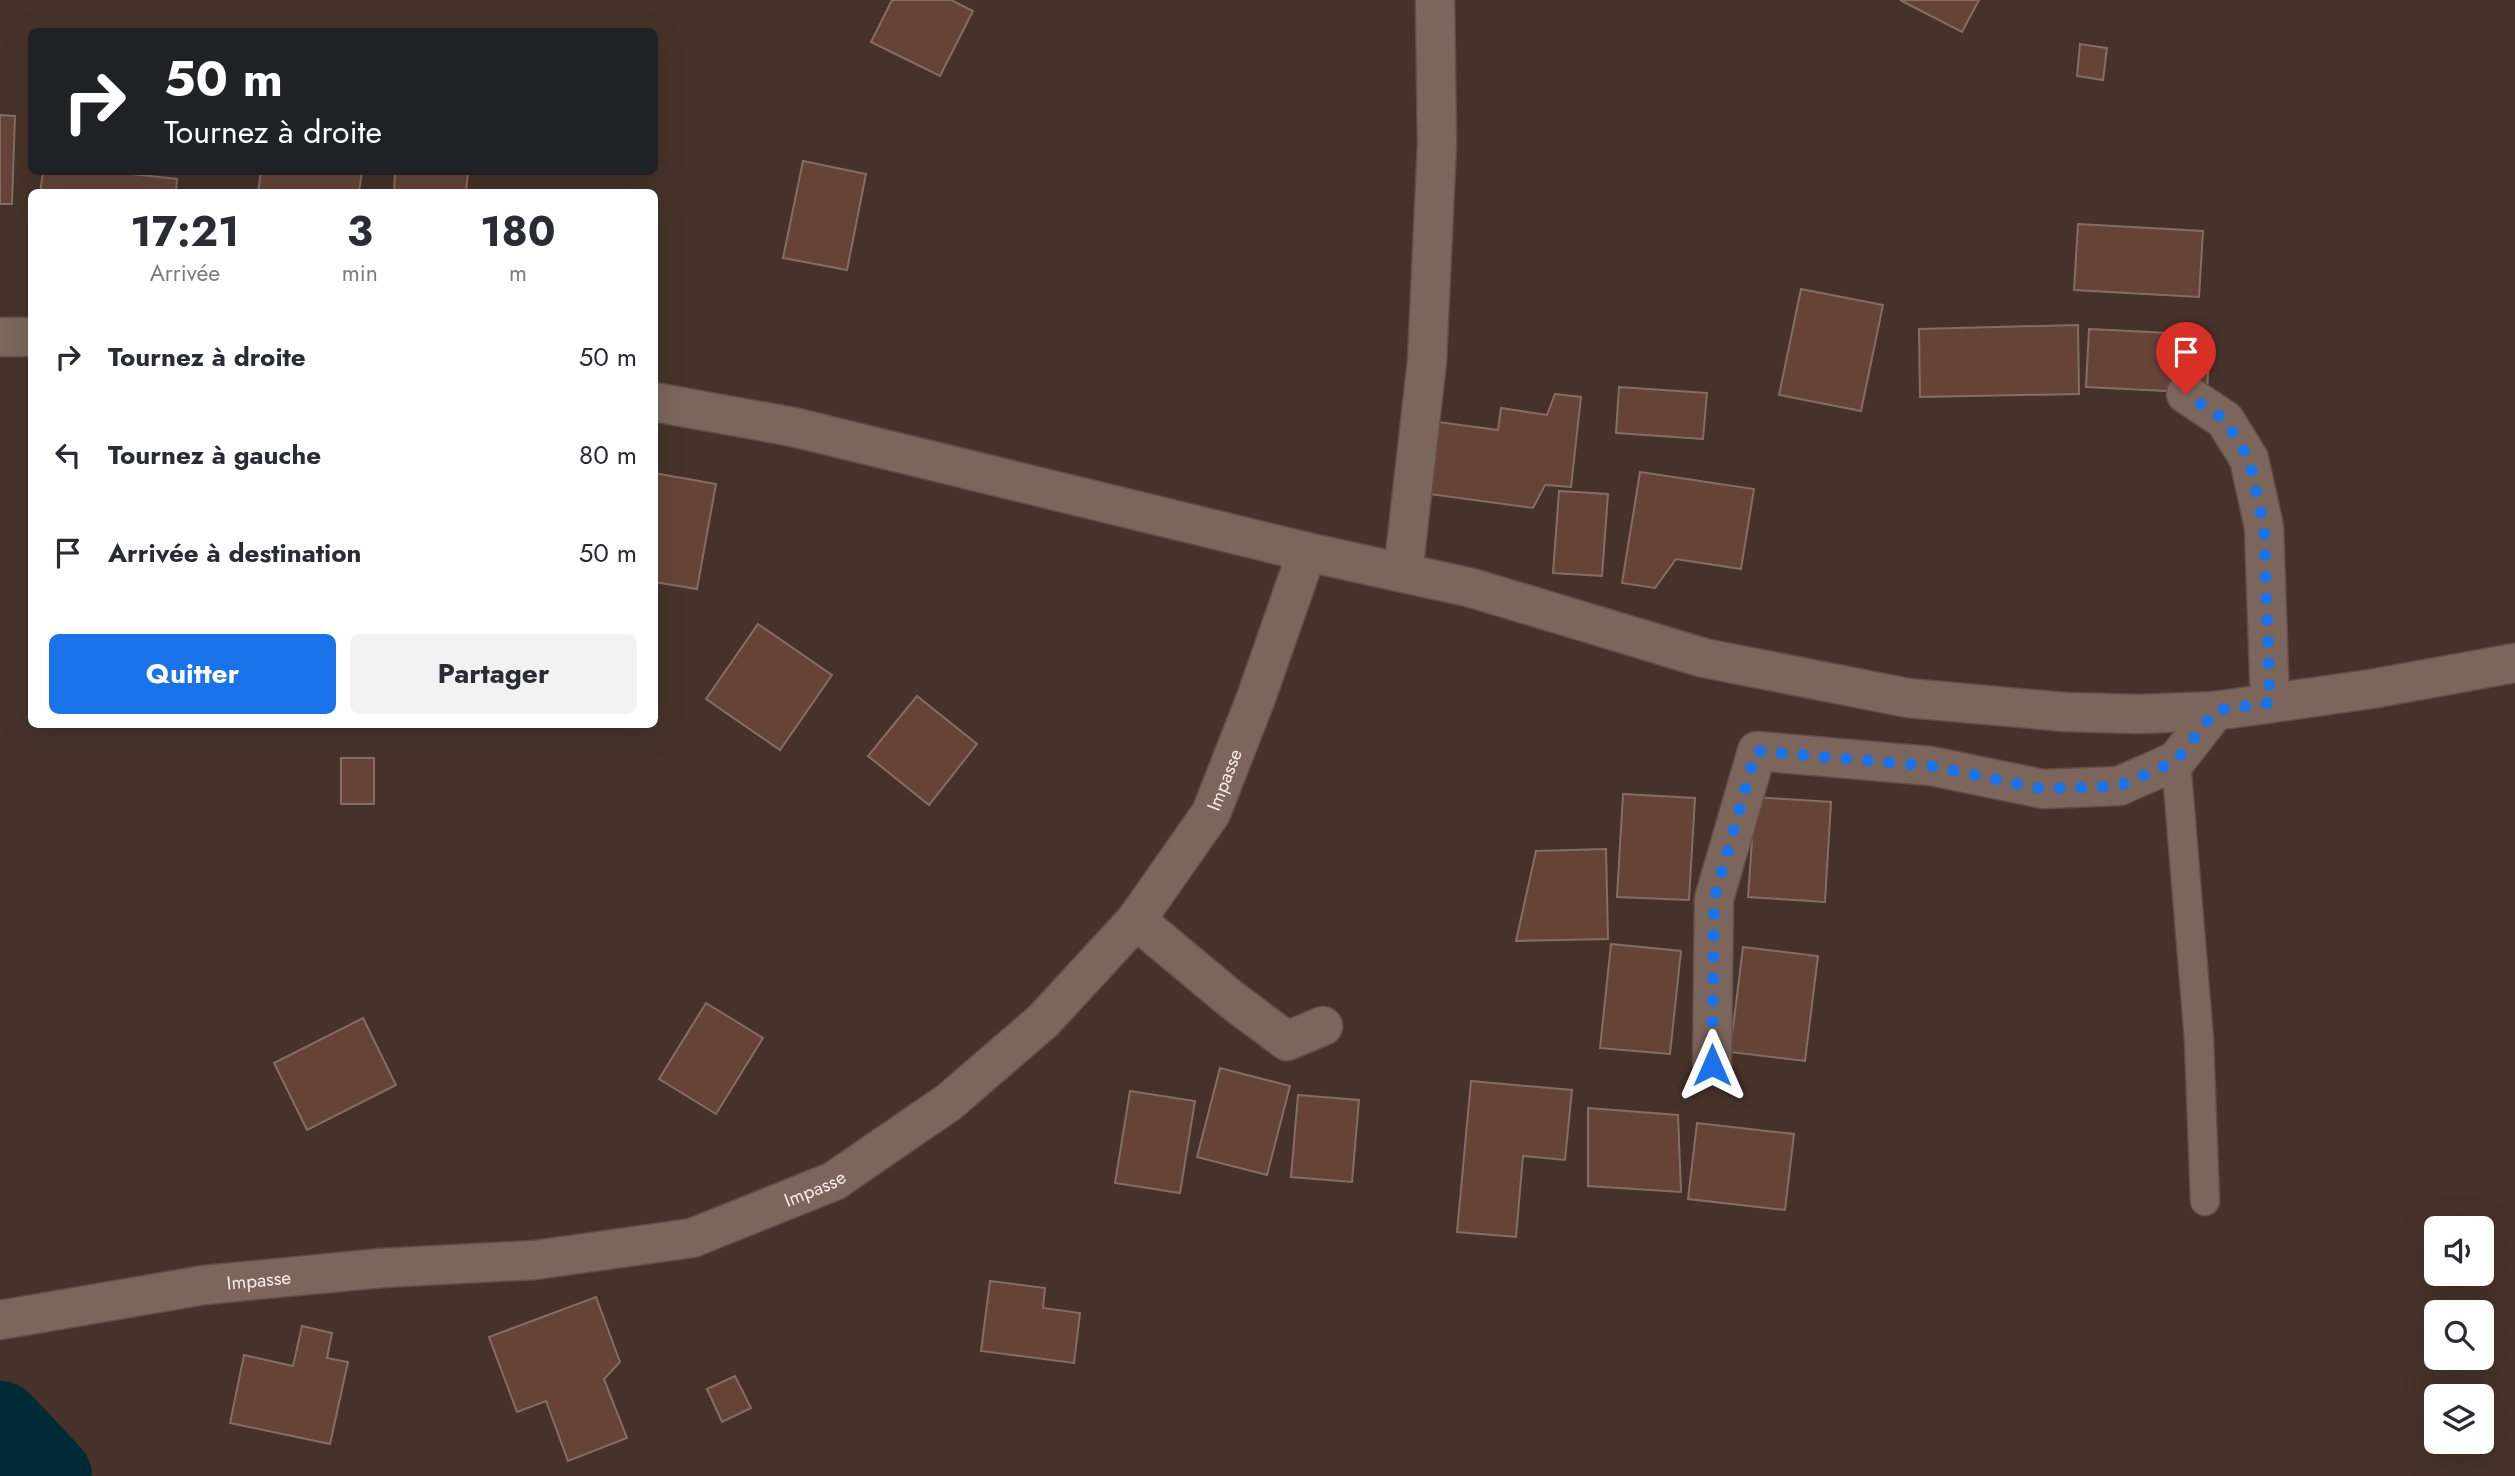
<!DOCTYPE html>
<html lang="fr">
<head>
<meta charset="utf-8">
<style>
  :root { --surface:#fff; --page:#f2f2f3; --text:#2b2b33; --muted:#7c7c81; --accent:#1a73e8 }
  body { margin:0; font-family:Jost,sans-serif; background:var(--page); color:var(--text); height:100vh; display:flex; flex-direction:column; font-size:26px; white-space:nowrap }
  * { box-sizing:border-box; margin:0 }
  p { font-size:23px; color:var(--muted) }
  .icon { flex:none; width:38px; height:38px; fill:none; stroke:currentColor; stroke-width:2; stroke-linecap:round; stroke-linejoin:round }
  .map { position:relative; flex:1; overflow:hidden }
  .details { position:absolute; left:28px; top:189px; width:630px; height:539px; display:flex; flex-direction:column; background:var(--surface); border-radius:10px; box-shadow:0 7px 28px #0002 }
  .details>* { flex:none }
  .banner { position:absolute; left:28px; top:28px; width:630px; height:147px; border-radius:10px; box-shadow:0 7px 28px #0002; background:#202124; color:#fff; overflow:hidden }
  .tools { position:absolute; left:2424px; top:1216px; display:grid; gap:14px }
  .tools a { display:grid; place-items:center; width:70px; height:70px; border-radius:10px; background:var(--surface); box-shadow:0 7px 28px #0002; font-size:35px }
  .pin { position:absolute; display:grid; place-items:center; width:60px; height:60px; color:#fff; margin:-72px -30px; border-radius:50% 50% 50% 0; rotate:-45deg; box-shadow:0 0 7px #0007 }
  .pin .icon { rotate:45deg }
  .me { position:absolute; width:77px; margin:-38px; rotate:0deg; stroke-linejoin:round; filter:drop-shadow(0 0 5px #0008) }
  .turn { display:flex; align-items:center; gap:24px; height:147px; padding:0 21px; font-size:32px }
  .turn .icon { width:91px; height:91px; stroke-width:2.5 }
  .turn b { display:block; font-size:49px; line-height:60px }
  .eta { display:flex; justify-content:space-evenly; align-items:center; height:119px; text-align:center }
  .eta b { font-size:42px; font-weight:700; line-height:49px }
  .button { display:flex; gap:14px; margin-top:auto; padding:14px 21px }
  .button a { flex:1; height:80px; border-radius:10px; background:var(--accent); color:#fff; font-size:28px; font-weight:700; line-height:80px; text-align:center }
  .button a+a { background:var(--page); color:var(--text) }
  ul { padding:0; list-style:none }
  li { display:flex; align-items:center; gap:21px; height:98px; padding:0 21px }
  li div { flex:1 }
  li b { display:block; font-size:26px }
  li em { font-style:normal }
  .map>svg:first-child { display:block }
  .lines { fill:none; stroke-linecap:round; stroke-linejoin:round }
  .river { stroke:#012a39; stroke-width:84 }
  .building { fill:#654437; stroke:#846d64; stroke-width:2 }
  .service-casing { stroke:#604f49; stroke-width:31 }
  .minor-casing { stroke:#604f49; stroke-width:41 }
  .tertiary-casing { stroke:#604f49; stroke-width:41 }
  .service { stroke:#7c665c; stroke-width:28 }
  .minor { stroke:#7c665c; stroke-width:38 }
  .tertiary { stroke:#7c665c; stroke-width:38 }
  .route { stroke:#1a73e8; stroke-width:12; stroke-dasharray:0 21.6 }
  .labels { text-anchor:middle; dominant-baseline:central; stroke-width:6; stroke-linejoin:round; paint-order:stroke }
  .street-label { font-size:19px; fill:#f7eae4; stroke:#463229 }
</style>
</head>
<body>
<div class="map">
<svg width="2515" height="1476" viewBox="0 0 2515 1476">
  <rect width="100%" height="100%" fill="#463229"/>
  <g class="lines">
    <polyline class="river" points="0,1423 50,1476"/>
  </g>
  <g class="building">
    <polygon points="892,0 951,0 973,11 940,76 871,42"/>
    <polygon points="1900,0 1979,0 1962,32"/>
    <polygon points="2080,44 2107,48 2103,80 2077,76"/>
    <polygon points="0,115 15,116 12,204 0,204"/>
    <polygon points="803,161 866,174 847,270 783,258"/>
    <polygon points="43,172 113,172 177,179 176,192 40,192"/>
    <polygon points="261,172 362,172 359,192 258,192"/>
    <polygon points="395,172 468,172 466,192 394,192"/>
    <polygon points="2078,224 2203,231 2199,297 2074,290"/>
    <polygon points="1801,289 1883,305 1861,411 1779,395"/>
    <polygon points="2078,325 2079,394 1920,397 1919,329"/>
    <polygon points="2089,329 2210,335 2207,393 2086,387"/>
    <polygon points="1619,387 1707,393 1703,439 1616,433"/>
    <polygon points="1555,394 1581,397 1571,487 1545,485 1533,508 1429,494 1439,422 1498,430 1501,408 1547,415"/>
    <polygon points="1640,472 1754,489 1741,569 1676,559 1655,588 1622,583"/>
    <polygon points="654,473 716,484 697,589 654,582"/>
    <polygon points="1559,491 1608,494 1602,576 1553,573"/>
    <polygon points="758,624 832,675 780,750 706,699"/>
    <polygon points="917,696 977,744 929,805 868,756"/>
    <rect x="341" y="758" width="33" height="46"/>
    <polygon points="1623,794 1695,798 1689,900 1617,897"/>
    <polygon points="1755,797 1831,802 1825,902 1748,897"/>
    <polygon points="1606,849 1608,939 1516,941 1536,851"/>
    <polygon points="1611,944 1681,951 1670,1054 1600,1048"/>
    <polygon points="1743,947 1818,956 1805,1061 1730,1052"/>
    <polygon points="706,1003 763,1038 716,1114 659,1079"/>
    <polygon points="363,1018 396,1085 307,1130 274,1063"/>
    <polygon points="1220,1068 1290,1086 1267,1175 1197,1157"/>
    <polygon points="1471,1081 1572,1090 1565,1160 1523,1156 1516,1237 1457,1232"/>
    <polygon points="1130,1091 1195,1101 1180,1193 1115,1183"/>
    <polygon points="1298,1095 1359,1100 1352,1182 1291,1177"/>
    <polygon points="1588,1108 1678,1115 1681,1192 1588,1186"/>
    <polygon points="1697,1123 1794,1134 1785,1210 1688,1199"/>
    <polygon points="990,1281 1045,1288 1043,1308 1080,1313 1074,1363 981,1351"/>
    <polygon points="596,1297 620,1362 604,1379 627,1438 568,1461 546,1401 517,1412 489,1337"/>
    <polygon points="302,1326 332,1333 327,1358 348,1362 330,1444 230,1423 244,1355 293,1366"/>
    <polygon points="735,1376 751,1408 722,1422 707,1389"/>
  </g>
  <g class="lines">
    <g class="service-casing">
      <polyline id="service" points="2176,761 2199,1040 2205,1201"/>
    </g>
    <g class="minor-casing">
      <g id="minor">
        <polyline points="2186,394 2225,420 2249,459 2264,527 2270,703"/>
        <polyline points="1403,573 1427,361 1437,144 1435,0"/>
        <polyline points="1136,920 1232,1000 1287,1041 1323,1026"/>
        <polyline points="1712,1065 1714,899 1757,751 1931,766 2043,789 2119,786 2176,761 2215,711"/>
        <path id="s1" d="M0 1320 204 1285 382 1268 535 1260 692 1238 834 1181 949 1102 1043 1021 1136 920 1211 813 1256 698 1307 552"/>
      </g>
    </g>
    <g class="tertiary-casing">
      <g id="tertiary">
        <polyline points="0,337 32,337"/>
        <polyline points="654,402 793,427 1307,552 1472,588 1704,658 1908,698 2065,712 2139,714 2215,711 2371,689 2515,663"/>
      </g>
    </g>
    <use href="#service" class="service"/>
    <use href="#minor" class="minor"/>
    <use href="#tertiary" class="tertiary"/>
  </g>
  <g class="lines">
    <polyline class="route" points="1712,1065 1714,899 1756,751 1931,766 2043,789 2119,786 2176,761 2216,710 2270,703 2264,527 2249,459 2225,420 2186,394"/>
  </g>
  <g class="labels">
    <g class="street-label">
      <text stroke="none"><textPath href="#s1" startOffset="1418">Impasse</textPath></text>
      <text stroke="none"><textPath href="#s1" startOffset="830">Impasse</textPath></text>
      <text stroke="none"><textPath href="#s1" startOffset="262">Impasse</textPath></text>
    </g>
  </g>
</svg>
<div class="tools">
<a><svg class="icon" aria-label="sound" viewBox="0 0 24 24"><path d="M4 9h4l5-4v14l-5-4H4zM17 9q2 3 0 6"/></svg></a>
<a><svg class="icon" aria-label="search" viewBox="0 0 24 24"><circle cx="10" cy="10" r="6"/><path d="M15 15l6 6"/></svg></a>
<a><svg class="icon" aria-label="layers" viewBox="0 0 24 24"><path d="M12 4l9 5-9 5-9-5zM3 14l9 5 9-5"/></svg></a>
</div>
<div class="pin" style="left:2186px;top:394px;background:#d93025"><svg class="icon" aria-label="arrive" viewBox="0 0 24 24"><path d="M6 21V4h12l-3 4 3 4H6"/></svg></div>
<svg class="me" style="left:1712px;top:1065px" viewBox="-20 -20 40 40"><path d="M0-17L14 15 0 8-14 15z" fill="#1a73e8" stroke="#fff" stroke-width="4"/></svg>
<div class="banner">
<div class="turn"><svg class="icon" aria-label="right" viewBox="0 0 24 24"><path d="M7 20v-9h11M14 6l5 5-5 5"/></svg><div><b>50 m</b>Tournez à droite</div></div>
</div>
<section class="details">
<div class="eta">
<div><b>17:21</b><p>Arrivée</p></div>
<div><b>3</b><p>min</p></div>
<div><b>180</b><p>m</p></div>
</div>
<ul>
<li><svg class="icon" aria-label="right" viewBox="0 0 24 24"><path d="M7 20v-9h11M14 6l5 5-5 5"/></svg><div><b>Tournez à droite</b></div><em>50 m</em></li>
<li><svg class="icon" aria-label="left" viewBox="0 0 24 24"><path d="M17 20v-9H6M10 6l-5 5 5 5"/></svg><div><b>Tournez à gauche</b></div><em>80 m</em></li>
<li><svg class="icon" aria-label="arrive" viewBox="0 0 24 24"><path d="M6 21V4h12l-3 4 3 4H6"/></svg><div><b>Arrivée à destination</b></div><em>50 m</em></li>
</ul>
<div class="button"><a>Quitter</a><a>Partager</a></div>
</section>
</div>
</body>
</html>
